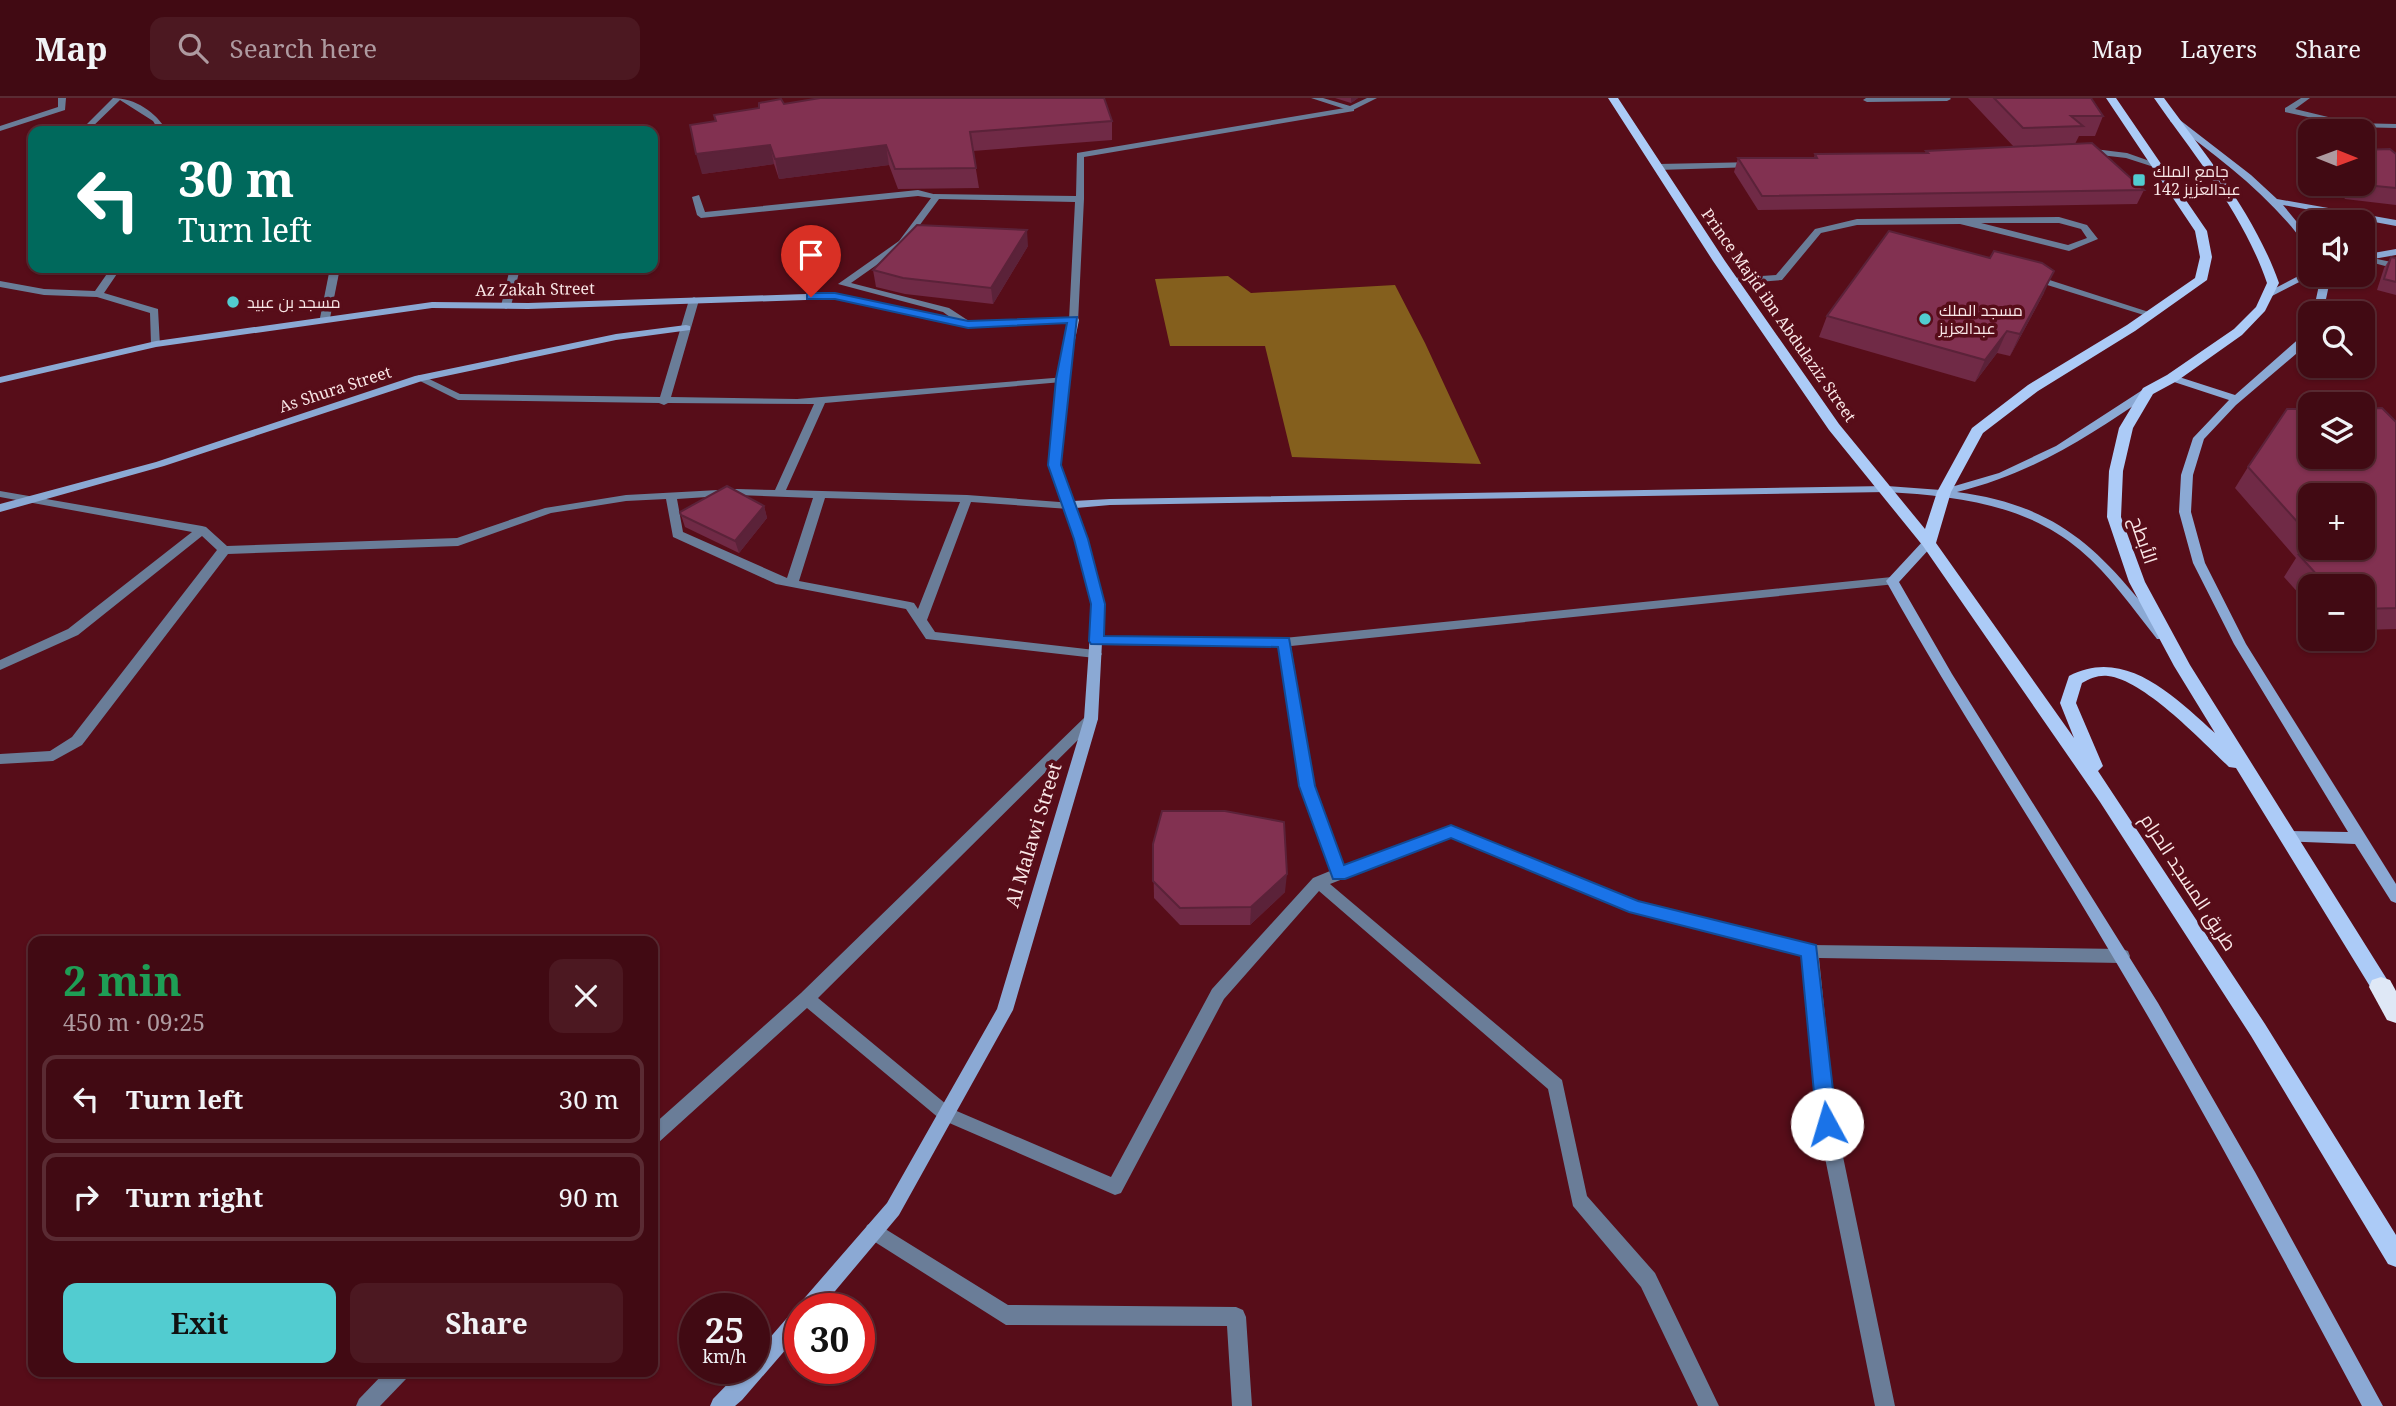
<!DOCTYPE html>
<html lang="en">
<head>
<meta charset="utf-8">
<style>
  :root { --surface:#410a13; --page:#4c1821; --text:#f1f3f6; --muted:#ae9aa0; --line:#5a2b33; --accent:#52ccd0 }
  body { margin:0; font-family:"Noto Serif",Cairo,serif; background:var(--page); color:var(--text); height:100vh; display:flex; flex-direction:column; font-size:26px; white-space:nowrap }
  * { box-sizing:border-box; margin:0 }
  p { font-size:23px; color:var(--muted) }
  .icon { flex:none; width:38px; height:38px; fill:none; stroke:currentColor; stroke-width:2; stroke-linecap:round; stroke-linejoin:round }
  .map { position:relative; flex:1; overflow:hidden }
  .panel { position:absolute; left:28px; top:838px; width:630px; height:441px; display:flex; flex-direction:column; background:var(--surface); border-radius:14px; box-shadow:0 2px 5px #0004,0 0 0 2px var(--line) }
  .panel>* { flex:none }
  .banner { position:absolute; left:28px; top:28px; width:630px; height:147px; border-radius:14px; box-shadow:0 2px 5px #0004,0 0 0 2px var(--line); background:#00695c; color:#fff; overflow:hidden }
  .needle { width:46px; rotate:91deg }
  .fabs { position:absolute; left:2298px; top:21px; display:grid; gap:14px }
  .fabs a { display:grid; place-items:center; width:77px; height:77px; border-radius:14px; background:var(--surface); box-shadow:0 2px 5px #0004,0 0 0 2px var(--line); font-size:35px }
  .speed { position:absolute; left:679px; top:1195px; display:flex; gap:14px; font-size:35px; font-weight:700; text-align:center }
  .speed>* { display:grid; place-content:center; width:91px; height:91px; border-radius:50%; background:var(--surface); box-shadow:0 2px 5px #0004,0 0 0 2px var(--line); line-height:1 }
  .speed small { font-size:18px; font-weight:400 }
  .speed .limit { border:10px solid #d22; background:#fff; color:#111 }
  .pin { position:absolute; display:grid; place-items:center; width:60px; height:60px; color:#fff; margin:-72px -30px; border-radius:50% 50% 50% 0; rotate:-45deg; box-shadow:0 0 7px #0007 }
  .pin .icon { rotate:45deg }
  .me { position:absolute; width:77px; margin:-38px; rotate:354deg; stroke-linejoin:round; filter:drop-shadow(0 0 5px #0008) }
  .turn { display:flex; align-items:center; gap:24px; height:147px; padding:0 35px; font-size:32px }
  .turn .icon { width:91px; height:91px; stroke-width:2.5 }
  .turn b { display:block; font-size:49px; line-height:60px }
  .round { display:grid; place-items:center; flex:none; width:74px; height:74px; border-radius:14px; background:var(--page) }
  .headline { display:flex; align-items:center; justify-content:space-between; height:119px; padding:0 35px }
  h1 { font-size:42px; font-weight:700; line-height:52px; color:#1e9e55 }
  .primary-button { display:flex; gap:14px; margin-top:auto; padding:14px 35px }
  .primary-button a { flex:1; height:80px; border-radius:14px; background:var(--accent); color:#111; font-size:28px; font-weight:700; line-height:80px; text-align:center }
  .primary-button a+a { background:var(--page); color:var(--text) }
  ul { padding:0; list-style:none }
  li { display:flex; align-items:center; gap:21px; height:88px; margin:0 14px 10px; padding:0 21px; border:4px solid var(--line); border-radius:14px }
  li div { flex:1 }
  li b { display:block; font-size:26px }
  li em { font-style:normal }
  header { display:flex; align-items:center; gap:42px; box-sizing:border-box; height:98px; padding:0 35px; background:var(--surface); border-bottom:2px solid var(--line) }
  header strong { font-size:33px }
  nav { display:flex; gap:38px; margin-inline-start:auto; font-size:24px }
  .search { width:490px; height:63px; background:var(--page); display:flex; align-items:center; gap:18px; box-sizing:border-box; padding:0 24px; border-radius:14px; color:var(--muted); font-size:26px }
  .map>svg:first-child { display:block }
  .forest { fill:#845f1d }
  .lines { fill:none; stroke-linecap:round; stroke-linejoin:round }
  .lane { fill:#6a7d98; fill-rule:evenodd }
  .street { fill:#6a7d98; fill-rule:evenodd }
  .secondary { fill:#8ba9d4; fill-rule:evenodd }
  .primary { fill:#accbf7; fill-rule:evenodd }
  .highway { fill:#dfe8f6; fill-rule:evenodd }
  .wall { fill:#702a46; fill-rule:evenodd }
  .shaded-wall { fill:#5b2239 }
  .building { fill:#823151; stroke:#5b2239; stroke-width:2 }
  .route { fill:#1a73e8; stroke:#114b97; stroke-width:2 }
  .poi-dot { fill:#52ccd0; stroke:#570d19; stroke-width:2.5 }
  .labels { text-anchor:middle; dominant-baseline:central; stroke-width:7; stroke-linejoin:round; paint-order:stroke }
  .far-poi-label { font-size:16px; fill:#f9e6e6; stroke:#570d19; text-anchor:start }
  .far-street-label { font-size:16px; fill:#f9e6e6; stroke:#570d19 }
  .street-label { font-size:19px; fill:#f9e6e6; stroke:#570d19 }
</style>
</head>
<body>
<header>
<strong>Map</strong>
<div class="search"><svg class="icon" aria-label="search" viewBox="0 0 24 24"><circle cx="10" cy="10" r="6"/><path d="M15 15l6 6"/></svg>Search here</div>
<nav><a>Map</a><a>Layers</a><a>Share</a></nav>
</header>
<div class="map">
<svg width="2396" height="1308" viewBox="0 0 2396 1308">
  <rect width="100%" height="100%" fill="#570d19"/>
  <polygon class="forest" points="1228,178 1251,195 1395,187 1425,245 1481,366 1292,359 1265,248 1170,248 1155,181"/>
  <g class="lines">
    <g class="lane">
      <polygon points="1311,0 1323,0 1350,8 1367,0 1377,0 1351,13"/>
      <polygon points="1866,0 1950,0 1951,1 1947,3 1867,4 1863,2"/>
      <polygon points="918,92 941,98 937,101 918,98 701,120 697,117 692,99 699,97 705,114"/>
      <path d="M2059 119 2087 127 2098 141 2069 153 1960 126 1857 127 1821 135 1782 182 1733 186 1728 183 1733 180 1776 177 1815 131 1857 121ZM1981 125H2059L2081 131 2087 140 2068 147Z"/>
      <polygon points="2028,177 2034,177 2155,216 2147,218 2028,181"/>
    </g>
    <g class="street">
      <polygon points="58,0 66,0 65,12 0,33 0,28 58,9"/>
      <path d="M113 0C135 0 156 14 167 33H159L153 23 120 2 88 33H80Z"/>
      <polygon points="2301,0 2310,0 2295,11 2353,25 2396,26 2396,30 2353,29 2285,14 2285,10"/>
      <polygon points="1351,9 1354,9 1354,13 1084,59 1084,101 1078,224 1069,222 1075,104 939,101 905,147 851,185 949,210 972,225 972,229 964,229 943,214 838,186 899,143 934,96 1076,98 1077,55"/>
      <polygon points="2086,50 2127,55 2161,67 2157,70 2126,60 2083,55 2083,51"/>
      <polygon points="1757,64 1758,66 1754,69 1658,72 1654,69 1658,66"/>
      <polygon points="2363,158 2396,165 2396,171 2363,162"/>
      <polygon points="111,170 121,170 104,195 158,211 160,248 151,246 150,215 97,199 44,197 0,189 0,183 44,191 95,193"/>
      <polygon points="330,170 340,170 330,220 325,223 320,220"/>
      <polygon points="510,170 520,170 511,208 506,211 501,208"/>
      <path d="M694 199 699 202 671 299 797 301 1066 279V283L1062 284 825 305 786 392 967 397 1073 405V409L1069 411 971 404 927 522 935 534 1095 552 1100 553 1102 556 1100 559 1095 560 926 541 906 511 776 486 673 439 666 401 626 403 551 415 458 448 228 456 82 647 53 663 0 666V656L50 653 72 639 217 452 202 438 78 537 0 572V562L68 531 192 434 0 399V393L202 428 206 429 227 448 457 440 545 410 626 397 737 391 775 392 814 306 668 305 664 307 659 305 458 302 414 280 419 277 423 278 460 296 660 299 689 202ZM737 397 813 400 787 480 683 434 677 401ZM825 400 960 404 918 511 914 505 910 504 799 483Z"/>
      <polygon points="1892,479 1898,483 1896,486 1291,548 1314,688 1344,768 1451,727 1638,805 1810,847 2122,851 2128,853 2130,858 2128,863 2122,865 1819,860 1836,1025 1895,1308 1875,1308 1818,1025 1803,858 1630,814 1451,739 1330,786 1562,982 1587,1098 1655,1175 1719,1308 1698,1308 1641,1189 1573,1108 1548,991 1319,793 1224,901 1121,1095 1115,1097 940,1021 807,910 659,1044 653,1046 653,1027 801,895 1086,618 1091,616 1098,621 1096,624 818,900 952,1011 1111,1079 1212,891 1313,780 1330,773 1300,688 1278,548 1096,547 1090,543 1091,540 1284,540"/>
      <polygon points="874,1124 1008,1207 1236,1209 1243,1212 1246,1219 1252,1308 1232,1308 1227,1228 1006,1227 867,1139 865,1133 867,1127"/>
      <polygon points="385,1274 409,1274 406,1281 380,1308 356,1308 359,1301"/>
    </g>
    <g class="secondary">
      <path d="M2170 19H2176L2251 77 2277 101 2396 122V128L2283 107 2310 140V150L2307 149C2270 97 2220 61 2170 23Z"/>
      <polygon points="2396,151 2396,157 2362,163 2362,157"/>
      <polygon points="2310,172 2310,177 2313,177 2270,199 2262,197"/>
      <polygon points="2316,177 2326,177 2329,187 2323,215 2313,215 2319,187"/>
      <path d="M835 195 968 224 1078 220 1079 222 1067 281 1060 367 1073 403 1110 401 1887 388 1941 392 1999 375 2056 348 2144 291H2152V295C2088 339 2033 375 1957 394 2038 405 2083 434 2134 496 2146 510 2158 523 2168 538L2167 541H2157C2133 511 2110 477 2080 452 2026 406 1955 398 1887 394L1110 407 1076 410 1087 441 1104 506 1098 621 1013 912 899 1117 820 1211H800V1235L742 1302 735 1308H710L713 1301 743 1270H754V1258L793 1213 798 1211 801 1204 887 1105 997 911 1084 621 1092 506 1075 441 1048 367 1057 281 1068 225 968 230 835 201 528 211 432 210 156 249 0 285V279L156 243 432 204 528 205Z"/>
      <polygon points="686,227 690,228 690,232 616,242 422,283 164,368 0,414 0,406 156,364 415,278 616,236"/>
      <polygon points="2310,231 2310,244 2236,307 2204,341 2193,377 2191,414 2205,465 2246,546 2396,786 2396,805 2391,803 2355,746 2283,743 2281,739 2283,735 2288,733 2348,734 2234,546 2193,465 2179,414 2181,377 2193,340 2229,302 2168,282 2168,278 2176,278 2235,297"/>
      <path d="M1928 441 1932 442 1934 445 1932 448 1899 484 1952 576 2158 905 2255 1074 2383 1308H2362C2281 1157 2201 1006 2113 859 2039 733 1957 611 1886 483L1924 442Z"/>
    </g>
    <path class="primary" d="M1608 0H1618L1725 163 1839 326 1925 431 1937 394 1972 330 2028 287 2127 227 2195 180 2200 159 2195 133 2106 0H2116L2207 133 2212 159 2207 182 2135 233 2038 293 1983 335 1951 394 1936 445 2074 640 2060 605 2069 578C2125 548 2175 599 2215 635L2174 568 2129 484 2107 419 2109 373 2119 330 2143 290 2167 277 2234 231 2256 209 2267 185C2243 115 2196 60 2154 0H2164C2207 59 2254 115 2279 185L2265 213 2242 237 2177 283 2153 296 2133 330 2123 373 2121 419 2145 484 2190 567 2388 883 2391 889 2388 895 2381 897 2374 895 2236 670 2229 669C2202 643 2144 582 2108 578 2098 577 2091 580 2082 585L2076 605 2103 668 2098 673 2265 926 2396 1137V1169L2388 1166 2251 938 2100 704 1923 448 1829 332 1713 163Z"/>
    <polygon class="highway" points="2381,879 2390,882 2396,893 2396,925 2387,922 2369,889 2372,882"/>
  </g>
  <g class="wall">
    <polygon points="1335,0 1358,0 1351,5"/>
    <polygon points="1968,0 2091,0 2103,18 2095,38 2079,38 2075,46 2144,92 2137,106 1758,112 1734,74 1738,60 1814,60 1815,56 1925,55 1926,53 2014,49"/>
    <polygon points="784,6 1112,23 1112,42 973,53 979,90 898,91 889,67 779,81 774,66 702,76 715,23 714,17"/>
    <polygon points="2396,56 2396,107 2345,101 2335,86 2362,86"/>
    <polygon points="1028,148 993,206 905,196 876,189 873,172"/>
    <polygon points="2391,159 2396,160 2396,197 2377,192 2384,170"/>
    <polygon points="2044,195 2010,258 1997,255 1975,284 1819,239 1827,218"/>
    <path d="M2396 324V531L2362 532V488H2310V508L2284 479 2296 460 2235 390 2248 369ZM2310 397 2362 450H2310Z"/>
    <polygon points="764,408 767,420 739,455 685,429 680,414"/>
    <polygon points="1153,746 1285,794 1250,827 1180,827 1154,800"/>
  </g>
  <g class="shaded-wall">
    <polygon points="1351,0 1358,0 1351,5"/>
    <polygon points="770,47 774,66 702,76 696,56"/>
    <polygon points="886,47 889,67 779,81 775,61"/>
    <polygon points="1027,132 1028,148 993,206 991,190"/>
    <polygon points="2054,173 2044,195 2010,258 2020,236"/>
    <polygon points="2007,233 1997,255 1975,284 1985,262"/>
    <polygon points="764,408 767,420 739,455 735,443"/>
    <polygon points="1287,776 1285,794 1250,827 1251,809"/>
  </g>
  <g class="building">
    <polygon points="820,0 1104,0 1112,23 970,34 976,70 895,71 886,47 775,61 770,47 696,56 690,27 716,23 714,17 759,10 759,5 781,1 784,6"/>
    <polygon points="1994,0 2091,0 2103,18 2071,18 2083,28 2023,30"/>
    <polygon points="2092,45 2144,92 1762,98 1738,60 1817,60 1815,56 1928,55 1926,53"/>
    <polygon points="2390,51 2396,56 2396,90 2355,86 2362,86 2362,52"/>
    <polygon points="917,127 1027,132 991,190 903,180 873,172"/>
    <polygon points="1889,133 1990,160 1994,153 2042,165 2054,173 2020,236 2007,233 1985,262 1827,218"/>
    <polygon points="2391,159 2396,160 2396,184 2384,181"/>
    <polygon points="2382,310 2396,324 2396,510 2362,511 2362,488 2327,488 2299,457 2327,457 2321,450 2362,450 2362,397 2310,397 2310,438 2248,369 2287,311 2310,311 2310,359 2362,359 2362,311"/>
    <polygon points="727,388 764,408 735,443 681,417 680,414"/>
    <polygon points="1162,713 1225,713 1284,724 1287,776 1251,809 1180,810 1153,783 1153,746"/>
  </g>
  <polygon class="route" points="811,195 835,195 968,223 1077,219 1061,367 1088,441 1105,506 1104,538 1289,540 1315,688 1344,767 1451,727 1638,803 1816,847 1837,1026 1834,1032 1827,1034 1820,1032 1817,1026 1801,858 1629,814 1451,740 1345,781 1333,781 1299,688 1278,549 1091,546 1089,543 1091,506 1074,441 1048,367 1056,281 1067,225 968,230 835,201 807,201 807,196"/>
  <g class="poi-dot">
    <rect x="2132" y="75" width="14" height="14" rx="3.5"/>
    <circle cx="233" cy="204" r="7"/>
    <circle cx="1925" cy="221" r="7"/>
  </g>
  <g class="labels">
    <g class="far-poi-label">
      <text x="2153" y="73">جامع الملك<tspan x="2153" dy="18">عبدالعزيز 142</tspan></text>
      <text x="247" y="204">مسجد بن عبيد</text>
      <text x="1939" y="212">مسجد الملك<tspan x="1939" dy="18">عبدالعزيز</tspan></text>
    </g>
    <g class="far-street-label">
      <text transform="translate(535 191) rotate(-1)">Az Zakah Street</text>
      <text transform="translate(1779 217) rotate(55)">Prince Majid ibn Abdulaziz Street</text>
      <text transform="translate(335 291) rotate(-18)">As Shura Street</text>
    </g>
    <g class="street-label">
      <text transform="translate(2144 442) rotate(71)">الأبطح</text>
      <text transform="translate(1033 737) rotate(-73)">Al Malawi Street</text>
      <text transform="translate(2189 784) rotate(57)">طريق المسجد الحرام</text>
    </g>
  </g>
</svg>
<div class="fabs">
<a><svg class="needle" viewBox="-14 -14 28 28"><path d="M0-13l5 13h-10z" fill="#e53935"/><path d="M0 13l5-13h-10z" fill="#ae9aa0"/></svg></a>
<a><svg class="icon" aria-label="sound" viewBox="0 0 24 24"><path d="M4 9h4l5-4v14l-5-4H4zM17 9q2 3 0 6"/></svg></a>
<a><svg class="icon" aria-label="search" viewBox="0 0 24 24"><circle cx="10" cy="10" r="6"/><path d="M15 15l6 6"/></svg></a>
<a><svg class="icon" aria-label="layers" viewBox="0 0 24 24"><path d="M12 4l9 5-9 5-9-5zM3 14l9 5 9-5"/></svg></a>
<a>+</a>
<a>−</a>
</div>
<div class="speed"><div>25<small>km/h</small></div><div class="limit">30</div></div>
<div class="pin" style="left:811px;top:199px;background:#d93025"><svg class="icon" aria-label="arrive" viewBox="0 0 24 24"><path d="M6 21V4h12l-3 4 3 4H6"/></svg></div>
<svg class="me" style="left:1827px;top:1026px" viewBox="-20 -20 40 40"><circle r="19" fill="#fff"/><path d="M0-13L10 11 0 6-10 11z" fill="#1a73e8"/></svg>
<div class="banner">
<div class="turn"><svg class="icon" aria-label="left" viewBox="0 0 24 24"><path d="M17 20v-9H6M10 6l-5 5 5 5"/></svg><div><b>30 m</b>Turn left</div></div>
</div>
<section class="panel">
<div class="headline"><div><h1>2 min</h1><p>450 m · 09:25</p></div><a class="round"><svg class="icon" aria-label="close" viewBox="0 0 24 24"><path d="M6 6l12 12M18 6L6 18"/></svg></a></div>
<ul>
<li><svg class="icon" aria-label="left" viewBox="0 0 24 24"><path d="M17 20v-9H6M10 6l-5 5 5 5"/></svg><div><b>Turn left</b></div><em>30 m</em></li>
<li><svg class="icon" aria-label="right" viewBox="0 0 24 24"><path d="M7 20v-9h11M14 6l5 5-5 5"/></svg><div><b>Turn right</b></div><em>90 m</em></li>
</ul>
<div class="primary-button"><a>Exit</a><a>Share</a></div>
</section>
</div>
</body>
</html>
